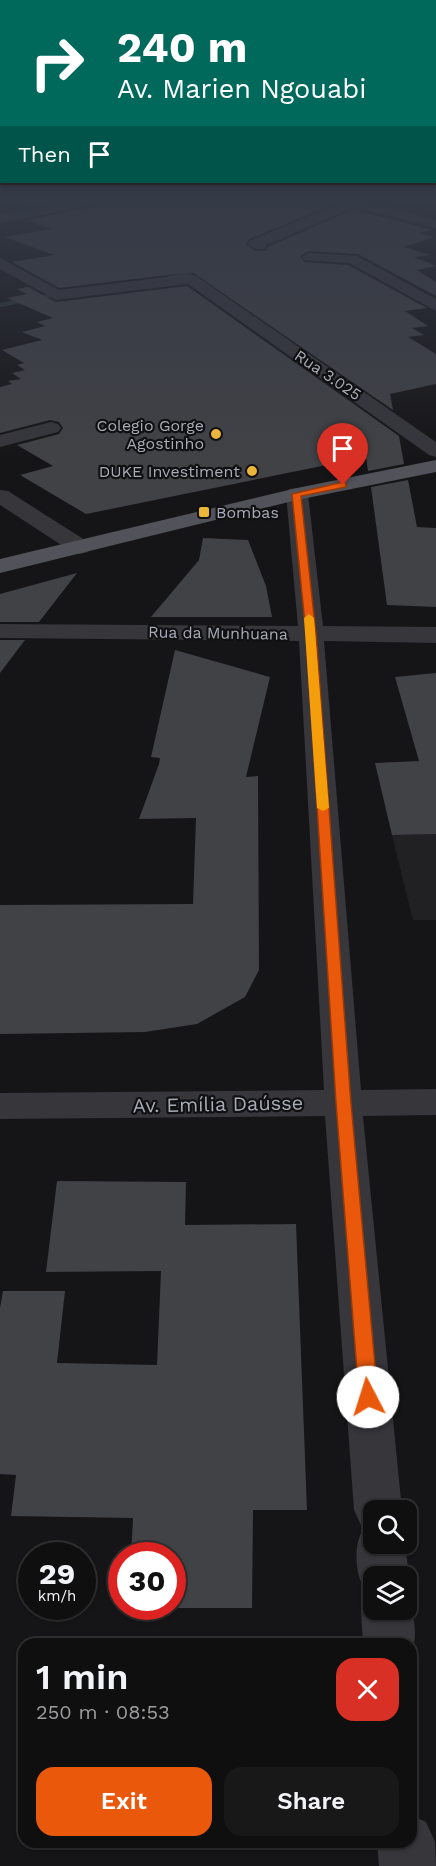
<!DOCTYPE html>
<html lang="en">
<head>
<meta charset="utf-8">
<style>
  :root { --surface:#100f10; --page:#191819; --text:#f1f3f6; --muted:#9c9c9f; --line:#302f30; --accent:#ea580c }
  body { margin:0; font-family:"Work Sans",sans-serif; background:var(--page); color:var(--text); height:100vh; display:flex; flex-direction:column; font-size:22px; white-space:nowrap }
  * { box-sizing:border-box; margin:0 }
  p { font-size:20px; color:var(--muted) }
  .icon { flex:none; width:33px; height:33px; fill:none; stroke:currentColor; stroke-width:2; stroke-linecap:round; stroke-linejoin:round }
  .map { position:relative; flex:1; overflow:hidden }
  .panel { position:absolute; left:18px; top:1638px; width:399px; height:210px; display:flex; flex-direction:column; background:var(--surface); border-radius:18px; box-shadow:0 2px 4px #0004,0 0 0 2px var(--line) }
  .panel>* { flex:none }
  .banner { position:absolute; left:0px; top:0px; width:436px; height:183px; box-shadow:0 2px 4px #0004,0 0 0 2px var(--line); background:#00695c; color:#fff; overflow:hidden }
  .fabs { position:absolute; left:363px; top:1500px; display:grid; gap:12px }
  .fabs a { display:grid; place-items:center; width:54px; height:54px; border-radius:12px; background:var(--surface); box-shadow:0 2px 4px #0004,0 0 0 2px var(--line); font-size:30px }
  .speed { position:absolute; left:18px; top:1542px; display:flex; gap:12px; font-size:30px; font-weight:700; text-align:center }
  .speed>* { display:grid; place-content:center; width:78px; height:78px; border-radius:50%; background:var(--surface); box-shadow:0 2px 4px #0004,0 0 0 2px var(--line); line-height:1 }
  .speed small { font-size:15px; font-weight:400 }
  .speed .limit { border:9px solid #d22; background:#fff; color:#111 }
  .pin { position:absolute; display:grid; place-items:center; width:51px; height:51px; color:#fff; margin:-62px -26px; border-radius:50% 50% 50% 0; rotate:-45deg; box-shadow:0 0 6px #0007 }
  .pin .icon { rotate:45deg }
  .me { position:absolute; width:66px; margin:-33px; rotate:355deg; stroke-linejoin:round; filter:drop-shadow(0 0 4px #0008) }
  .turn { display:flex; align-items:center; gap:21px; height:126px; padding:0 18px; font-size:27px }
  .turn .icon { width:78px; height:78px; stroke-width:2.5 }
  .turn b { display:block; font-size:42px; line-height:51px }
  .then { display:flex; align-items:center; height:57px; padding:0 18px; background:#0003; gap:12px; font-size:22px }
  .round { display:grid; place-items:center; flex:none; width:63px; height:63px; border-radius:18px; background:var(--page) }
  .overview { display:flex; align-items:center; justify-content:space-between; height:102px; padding:0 18px }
  h1 { font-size:36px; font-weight:600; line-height:45px }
  .cta { display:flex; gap:12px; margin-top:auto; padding:12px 18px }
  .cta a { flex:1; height:69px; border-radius:18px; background:var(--accent); color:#fff; font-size:24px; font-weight:600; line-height:69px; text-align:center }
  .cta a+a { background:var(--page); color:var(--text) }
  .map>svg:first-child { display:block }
  .built { fill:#212123 }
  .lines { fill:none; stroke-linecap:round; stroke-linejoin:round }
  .stream { fill:#2d353b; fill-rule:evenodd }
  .building { fill:#414246 }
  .minor { fill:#36363b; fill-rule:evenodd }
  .tertiary { fill:#36363b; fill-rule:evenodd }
  .primary { fill:#52535a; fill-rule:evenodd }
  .route { fill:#ea580c; stroke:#983908; stroke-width:1.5 }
  .slow { fill:#f59e0b }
  .poi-dot { fill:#eab639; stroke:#100f11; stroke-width:2 }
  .labels { text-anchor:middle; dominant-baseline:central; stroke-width:4.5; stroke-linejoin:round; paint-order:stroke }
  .far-street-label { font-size:16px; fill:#a7abb6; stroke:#100f11 }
  .far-poi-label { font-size:16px; fill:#a7abb6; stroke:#100f11; text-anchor:end }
  .street-label { font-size:20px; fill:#a7abb6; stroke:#100f11 }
</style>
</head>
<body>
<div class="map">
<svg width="436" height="1866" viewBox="0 0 436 1866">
  <rect width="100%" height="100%" fill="#151416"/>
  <polygon class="built" points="436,834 436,920 413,920 392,835"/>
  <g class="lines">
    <g class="stream">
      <polygon points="206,263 208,266 190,274 156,282 153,280 186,272"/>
      <polygon points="66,291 68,294 0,307 0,303"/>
    </g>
  </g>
  <g class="building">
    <polygon points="15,200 68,200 30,207"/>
    <polygon points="106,200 310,200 329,206 249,239 246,244 255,251 266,251 268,247 353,210 433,230 418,233 434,237 404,247 430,255 414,257 436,266 417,270 436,282 436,296 358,254 309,251 300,256 304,262 348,265 427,308 405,311 428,326 412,328 424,335 408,337 436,354 436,384 390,394 393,410 192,272 59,288 12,262 54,255 5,237 52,229 28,220 97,206"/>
    <polygon points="187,286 399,436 404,464 368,471 366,457 86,514 20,475 53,466 17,445 59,434 63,428 59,422 50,420 0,433 0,387 12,384 8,381 21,379 12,373 25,370 17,365 24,363 2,350 42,340 22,332 45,326 37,322 53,318 7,298 27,294 17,289 28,287 56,302"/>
    <polygon points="408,480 417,527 436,528 436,607 387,605 371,487"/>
    <polygon points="203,538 248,540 266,586 272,617 151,617 199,560"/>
    <polygon points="77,573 39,622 0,622 0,594"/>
    <polygon points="0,640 25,640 0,673"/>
    <polygon points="175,650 270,677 246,777 258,776 259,970 245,997 197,1024 145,1032 0,1034 0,905 193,904 196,818 139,819 159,764 160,758 151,757"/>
    <polygon points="436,673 436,834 392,835 375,763 419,761 395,677"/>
    <polygon points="57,1181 186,1182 185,1225 296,1224 307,1510 253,1510 252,1608 128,1608 172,1606 172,1556 131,1556 133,1518 11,1516 16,1475 0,1474 0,1308 3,1291 65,1291 57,1363 157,1365 161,1271 46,1272"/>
  </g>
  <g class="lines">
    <g class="minor">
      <polygon points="78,200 104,200 97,204 0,223 0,215"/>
      <path d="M324 200C363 200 399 209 436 220V228L392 216 353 208 266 245 265 249H255L248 244 250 241 337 205 325 203Z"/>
      <polygon points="309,253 357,256 436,299 436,311 349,263 304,260 302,257"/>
      <polygon points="0,258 59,290 191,274 196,276 436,442 436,457 429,455 188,284 56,300 0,269"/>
      <polygon points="51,422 58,424 61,428 58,432 0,447 0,435"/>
      <path d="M297 488 305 489 308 494 323 626 436 627V643L324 641 361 1090 436 1089V1115L363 1116 402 1510H374V1544H405L409 1576 406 1582V1576H374V1610H406V1596C414 1613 419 1636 411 1653V1644H363L361 1610 369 1594C354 1580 352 1542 365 1527L361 1525 354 1510 325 1116 0 1119V1093L324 1090 299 641 0 638V624L298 626 286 494 289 489Z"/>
      <polygon points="411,1815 426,1822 435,1842 436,1866 379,1866 377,1842 411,1842"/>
    </g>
    <polygon class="tertiary" points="0,490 8,491 88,542 91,547 88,552 80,554 72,552 0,505"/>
    <polygon class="primary" points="436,460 436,472 297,500 0,573 0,559 297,488"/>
  </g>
  <linearGradient id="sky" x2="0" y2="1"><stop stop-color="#0c0b0c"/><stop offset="0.43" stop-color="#353a47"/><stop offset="1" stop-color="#353a47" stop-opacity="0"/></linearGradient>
  <rect width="436" height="461" fill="url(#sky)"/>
  <polygon class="route" points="343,482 346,483 346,487 301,496 316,634 351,1103 378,1397 375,1403 368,1405 362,1403 359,1397 336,1103 306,634 292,494"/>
  <polygon class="slow" points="309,614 314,618 329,808 323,811 317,808 304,618"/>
  <g class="poi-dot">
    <circle cx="216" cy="434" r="6"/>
    <circle cx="252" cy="471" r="6"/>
    <rect x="198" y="506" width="12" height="12" rx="3"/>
  </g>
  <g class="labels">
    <g class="far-street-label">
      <text transform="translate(328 375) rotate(34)">Rua 3.025</text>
      <text transform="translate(218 633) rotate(1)">Rua da Munhuana</text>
    </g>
    <g class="far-poi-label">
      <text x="204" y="425">Colegio Gorge<tspan x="204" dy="18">Agostinho</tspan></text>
      <text x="240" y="471">DUKE Investiment</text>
      <text x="216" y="512" text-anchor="start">Bombas</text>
    </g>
    <g class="street-label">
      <text transform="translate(218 1104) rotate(-1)">Av. Emília Daússe</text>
    </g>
  </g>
</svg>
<div class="fabs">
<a><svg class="icon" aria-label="search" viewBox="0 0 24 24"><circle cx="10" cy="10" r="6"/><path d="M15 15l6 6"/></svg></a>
<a><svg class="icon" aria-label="layers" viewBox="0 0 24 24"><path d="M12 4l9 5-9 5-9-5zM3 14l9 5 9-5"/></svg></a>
</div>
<div class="speed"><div>29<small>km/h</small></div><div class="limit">30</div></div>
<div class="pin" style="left:343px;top:485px;background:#d93025"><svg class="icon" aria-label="arrive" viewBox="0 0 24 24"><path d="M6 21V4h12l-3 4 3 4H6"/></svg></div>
<svg class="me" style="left:368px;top:1397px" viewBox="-20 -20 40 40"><circle r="19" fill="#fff"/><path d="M0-13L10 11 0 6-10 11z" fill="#ea580c"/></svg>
<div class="banner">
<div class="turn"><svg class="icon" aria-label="right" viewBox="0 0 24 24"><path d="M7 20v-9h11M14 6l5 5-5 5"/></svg><div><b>240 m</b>Av. Marien Ngouabi</div></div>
<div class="then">Then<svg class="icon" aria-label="arrive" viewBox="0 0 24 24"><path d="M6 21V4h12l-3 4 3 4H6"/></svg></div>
</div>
<section class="panel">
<div class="overview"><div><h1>1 min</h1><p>250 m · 08:53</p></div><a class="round" style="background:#d93025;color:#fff"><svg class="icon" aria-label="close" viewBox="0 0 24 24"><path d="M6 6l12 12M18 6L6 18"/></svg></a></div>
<div class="cta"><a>Exit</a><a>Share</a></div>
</section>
</div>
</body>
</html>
